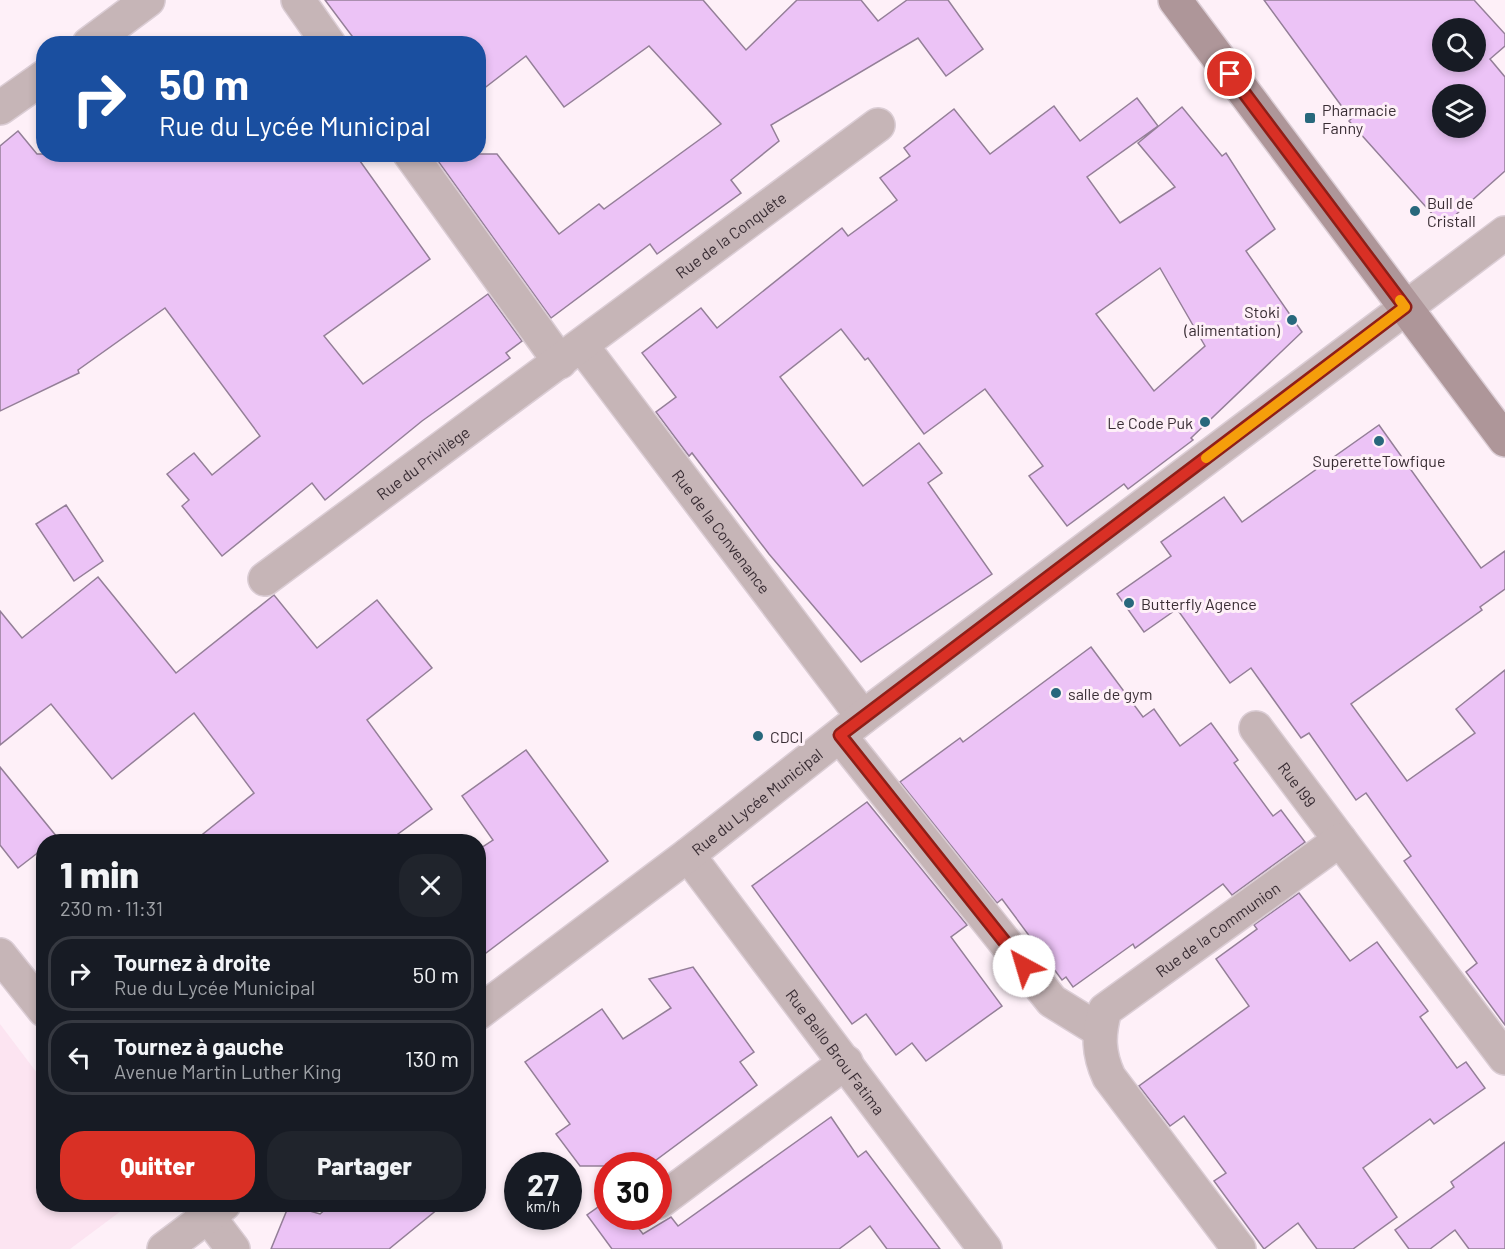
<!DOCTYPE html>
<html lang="fr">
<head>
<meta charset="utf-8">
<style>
  :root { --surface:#171b24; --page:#20242c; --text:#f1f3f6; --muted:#9ea1a6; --line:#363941; --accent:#d93025 }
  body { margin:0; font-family:Barlow,sans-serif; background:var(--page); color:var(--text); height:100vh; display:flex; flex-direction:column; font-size:22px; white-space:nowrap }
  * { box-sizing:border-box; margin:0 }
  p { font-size:20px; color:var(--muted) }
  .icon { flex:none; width:33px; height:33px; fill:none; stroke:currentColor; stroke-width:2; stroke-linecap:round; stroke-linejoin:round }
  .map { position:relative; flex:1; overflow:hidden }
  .sheet { position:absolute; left:36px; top:834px; width:450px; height:378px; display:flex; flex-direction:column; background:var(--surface); border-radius:24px; box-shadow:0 3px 9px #0003 }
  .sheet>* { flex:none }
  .top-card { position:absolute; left:36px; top:36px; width:450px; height:126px; border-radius:24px; box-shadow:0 3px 9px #0003; background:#1a4fa0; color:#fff; overflow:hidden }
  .tools { position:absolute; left:1432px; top:18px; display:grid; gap:12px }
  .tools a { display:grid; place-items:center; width:54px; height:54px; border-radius:50%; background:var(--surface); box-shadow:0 3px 9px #0003; font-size:30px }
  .speed { position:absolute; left:504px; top:1152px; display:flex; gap:12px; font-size:30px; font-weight:700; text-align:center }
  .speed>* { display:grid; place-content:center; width:78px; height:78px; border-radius:50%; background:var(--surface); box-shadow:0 3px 9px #0003; line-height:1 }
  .speed small { font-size:15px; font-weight:400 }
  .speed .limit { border:9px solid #d22; background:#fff; color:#111 }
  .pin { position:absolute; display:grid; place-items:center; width:51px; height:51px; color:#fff; margin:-26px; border:3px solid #fff; border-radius:50%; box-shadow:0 2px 6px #0007 }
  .me { position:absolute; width:66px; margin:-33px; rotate:321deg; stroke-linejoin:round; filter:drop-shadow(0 0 4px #0008) }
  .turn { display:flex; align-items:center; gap:21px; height:126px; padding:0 24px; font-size:27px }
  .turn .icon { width:78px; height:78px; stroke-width:2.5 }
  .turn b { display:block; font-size:42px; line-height:51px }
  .round { display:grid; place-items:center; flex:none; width:63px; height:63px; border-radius:24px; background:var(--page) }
  .headline { display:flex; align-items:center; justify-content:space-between; height:102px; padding:0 24px }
  h1 { font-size:36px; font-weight:800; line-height:45px }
  .button { display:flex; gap:12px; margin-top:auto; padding:12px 24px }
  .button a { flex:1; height:69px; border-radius:24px; background:var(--accent); color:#fff; font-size:24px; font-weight:800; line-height:69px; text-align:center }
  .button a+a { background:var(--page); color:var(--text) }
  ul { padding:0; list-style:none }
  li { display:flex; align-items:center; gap:18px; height:75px; margin:0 12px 9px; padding:0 12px; border:3px solid var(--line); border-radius:24px }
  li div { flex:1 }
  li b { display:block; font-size:22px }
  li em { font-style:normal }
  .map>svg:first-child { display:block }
  .built { fill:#fce4f1 }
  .building { fill:#ecc3f6; stroke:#947f98; stroke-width:1.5; fill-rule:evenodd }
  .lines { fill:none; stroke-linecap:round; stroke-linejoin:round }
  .street-casing { stroke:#dbcdd5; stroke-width:36 }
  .secondary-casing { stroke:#dbcdd5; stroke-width:36 }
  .street { stroke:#c6b5b7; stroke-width:33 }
  .secondary { stroke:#ae9699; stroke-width:33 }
  .route-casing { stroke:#8d1f18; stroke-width:15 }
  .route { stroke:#d93025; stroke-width:10 }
  .slow { stroke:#f59e0b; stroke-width:10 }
  .poi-dot { fill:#28687c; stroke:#fef0f8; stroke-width:2 }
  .labels { text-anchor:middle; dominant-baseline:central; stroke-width:6; stroke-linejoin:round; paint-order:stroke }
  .poi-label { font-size:16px; fill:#392d34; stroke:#fef0f8; text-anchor:start }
  .street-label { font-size:16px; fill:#392d34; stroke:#fef0f8 }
</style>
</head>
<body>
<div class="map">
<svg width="1505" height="1249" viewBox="0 0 1505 1249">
  <rect width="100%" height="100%" fill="#fef0f8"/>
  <polygon class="built" points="0,1024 43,1081 44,1204 129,1205 70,1249 0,1249"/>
  <g class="building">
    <polygon points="325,0 703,0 746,50 797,0 861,0 878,21 907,0 948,0 983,49 946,76 918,38 771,125 779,141 731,180 741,193 657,254 650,244 551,318 433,154 497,154 559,234 599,204 604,209 721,124 649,46 564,107 526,56 478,93 478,44 358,44"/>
    <path d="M1264 0H1474L1505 34V46L1490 59 1505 77V171L1443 226 1349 121 1351 119ZM1443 28H1476V62H1443ZM1443 94H1476V128H1443Z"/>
    <path d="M1137 98 1158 126 1087 177 1120 223 1175 187 1138 143 1182 107 1222 156 1226 153 1275 229 1246 251 1302 332 1191 438 1193 440 1128 489 1124 484 1067 526 1029 476 1043 466 985 389 924 434 868 358 865 360 841 329 780 377 863 486 919 443 942 473 928 483 992 574 861 662 769 554 692 453 689 456 656 412 676 397 642 353 701 308 717 328 842 228 848 236 897 200 880 178 910 156 904 148 954 109 990 154 1054 106 1080 141ZM1160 268 1205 346 1154 391 1096 314Z"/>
    <polygon points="18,131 37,154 355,154 430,259 324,336 363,384 488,294 522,341 506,353 510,358 422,421 325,500 312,483 222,556 182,506 189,500 167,474 194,453 212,475 260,436 165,308 78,370 79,373 0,411 0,146"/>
    <polygon points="1379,425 1481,568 1505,551 1505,589 1480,607 1482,610 1351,704 1407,781 1475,733 1456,709 1505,670 1505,1025 1466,972 1477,963 1404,861 1411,856 1366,793 1356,800 1309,733 1301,738 1251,668 1230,683 1177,609 1144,632 1117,594 1171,556 1161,542 1224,497 1242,522"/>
    <polygon points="66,505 103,561 74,581 36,524"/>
    <polygon points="98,577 176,673 274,595 317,648 377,600 432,668 367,720 432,809 387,842 193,842 254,793 194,713 112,779 51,704 0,745 0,611 22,638"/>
    <polygon points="1091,647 1143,717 1154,709 1180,746 1211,723 1238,760 1234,763 1273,816 1281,810 1305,842 1232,895 1223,884 1135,948 1133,944 1073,987 1066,977 1062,980 1002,899 997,903 900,782 960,738 963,742"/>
    <polygon points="526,750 608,861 478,959 478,850 493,840 462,796"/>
    <polygon points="0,767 57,837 51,842 44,842 44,848 18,868 0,845"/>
    <polygon points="867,802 967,925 951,937 1002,1006 926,1061 912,1043 896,1055 866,1014 852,1024 752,886"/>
    <polygon points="1299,893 1350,961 1377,942 1428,1011 1420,1017 1457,1068 1466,1062 1485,1088 1434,1124 1430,1119 1363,1168 1397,1217 1353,1249 1317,1249 1298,1223 1264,1249 1214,1181 1226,1173 1184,1116 1170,1126 1139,1086 1249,1006 1216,959 1257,929 1254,925"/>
    <polygon points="693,967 754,1052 740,1062 757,1085 648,1166 580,1166 556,1134 570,1124 525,1062 602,1009 623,1039 671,1008 649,979"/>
    <polygon points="831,1117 858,1157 866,1151 940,1249 887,1249 870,1226 839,1249 612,1249 587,1215 608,1200 608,1216 629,1216 643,1234 671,1217 678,1226"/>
    <polygon points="1505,1142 1505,1249 1469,1249 1455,1230 1430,1249 1409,1249 1395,1230 1454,1187 1451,1182"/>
    <polygon points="332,1204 444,1204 389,1249 271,1249 289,1205 320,1214"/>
  </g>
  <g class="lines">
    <g class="street-casing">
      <g id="street">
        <polyline points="298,0 329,44"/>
        <polyline points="89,44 148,0"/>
        <polyline points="0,108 44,77"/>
        <polyline points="410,154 560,362"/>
        <path id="s1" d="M582 346 863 717"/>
        <path id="s2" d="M265 579 878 125"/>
        <path id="s3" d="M1256 728 1340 840"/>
        <polyline points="840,736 1052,1001 1099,1030"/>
        <path id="s4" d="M688 855 985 1249"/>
        <polyline points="0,955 44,1010"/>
        <path id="s5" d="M478 1013 688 855 863 717 1505 233"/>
        <polyline points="659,1202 846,1062"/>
        <polyline points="199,1204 233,1249"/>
        <polyline points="164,1249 224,1204"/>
        <path id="s6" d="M1239 1249 1109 1077C1098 1053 1098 1035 1105 1010L1340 840 1505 1058"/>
      </g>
    </g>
    <g class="secondary-casing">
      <polyline id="secondary" points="1175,0 1505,440"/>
    </g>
    <use href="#street" class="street"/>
    <use href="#secondary" class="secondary"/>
  </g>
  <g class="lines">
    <g class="route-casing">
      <polyline id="route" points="1024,966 840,735 1405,307 1230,74"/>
    </g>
    <use href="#route" class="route"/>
    <polyline class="slow" points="1206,458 1405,307 1400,300"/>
  </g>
  <g class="poi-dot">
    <rect x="1304" y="112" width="12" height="12" rx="3"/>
    <circle cx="1415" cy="211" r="6"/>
    <circle cx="1292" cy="320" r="6"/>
    <circle cx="1205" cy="422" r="6"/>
    <circle cx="1379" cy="441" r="6"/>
    <circle cx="1129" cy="603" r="6"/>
    <circle cx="1056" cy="693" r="6"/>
    <circle cx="758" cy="736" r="6"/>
  </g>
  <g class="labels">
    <g class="poi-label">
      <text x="1322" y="109">Pharmacie<tspan x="1322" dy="18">Fanny</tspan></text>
      <text x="1427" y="202">Bull de<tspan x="1427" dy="18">Cristall</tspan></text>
      <text x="1280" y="311" text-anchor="end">Stoki<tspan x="1280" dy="18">(alimentation)</tspan></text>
      <text x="1193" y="422" text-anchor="end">Le Code Puk</text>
      <text x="1379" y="460" text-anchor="middle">SuperetteTowfique</text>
      <text x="1141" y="603">Butterfly Agence</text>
      <text x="1068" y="693">salle de gym</text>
      <text x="770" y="736">CDCI</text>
    </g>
    <g class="street-label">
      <text stroke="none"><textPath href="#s2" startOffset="579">Rue de la Conquête</textPath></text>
      <text stroke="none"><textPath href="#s2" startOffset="196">Rue du Privilège</textPath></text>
      <text stroke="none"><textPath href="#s1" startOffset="232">Rue de la Convenance</textPath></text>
      <text stroke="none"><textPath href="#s3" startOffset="70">Rue I99</textPath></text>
      <text stroke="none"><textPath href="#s5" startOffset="350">Rue du Lycée Municipal</textPath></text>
      <text stroke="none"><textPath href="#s6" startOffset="423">Rue de la Communion</textPath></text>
      <text stroke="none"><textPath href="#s4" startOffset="246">Rue Bello Brou Fatima</textPath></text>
    </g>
  </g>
</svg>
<div class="tools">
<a><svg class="icon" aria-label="search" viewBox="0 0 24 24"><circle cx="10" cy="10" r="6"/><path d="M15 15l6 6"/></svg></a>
<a><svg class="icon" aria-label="layers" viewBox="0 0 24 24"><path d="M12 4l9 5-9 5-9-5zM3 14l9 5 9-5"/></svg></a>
</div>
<div class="speed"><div>27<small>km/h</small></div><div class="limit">30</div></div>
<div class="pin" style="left:1230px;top:74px;background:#d93025"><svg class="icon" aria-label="arrive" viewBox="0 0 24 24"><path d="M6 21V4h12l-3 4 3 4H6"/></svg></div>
<svg class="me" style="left:1024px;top:966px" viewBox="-20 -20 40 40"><circle r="19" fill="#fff"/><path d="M0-13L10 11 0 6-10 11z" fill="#d93025"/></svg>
<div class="top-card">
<div class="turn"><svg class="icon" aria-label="right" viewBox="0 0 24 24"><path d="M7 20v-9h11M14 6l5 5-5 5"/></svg><div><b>50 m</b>Rue du Lycée Municipal</div></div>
</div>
<section class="sheet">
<div class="headline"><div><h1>1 min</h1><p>230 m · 11:31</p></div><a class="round"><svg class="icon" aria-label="close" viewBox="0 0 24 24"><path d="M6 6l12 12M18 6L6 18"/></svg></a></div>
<ul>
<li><svg class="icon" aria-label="right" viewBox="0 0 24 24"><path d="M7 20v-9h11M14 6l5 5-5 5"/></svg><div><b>Tournez à droite</b><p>Rue du Lycée Municipal</p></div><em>50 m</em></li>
<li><svg class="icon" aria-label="left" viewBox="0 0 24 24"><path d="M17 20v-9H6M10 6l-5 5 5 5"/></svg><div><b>Tournez à gauche</b><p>Avenue Martin Luther King</p></div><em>130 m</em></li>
</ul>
<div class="button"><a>Quitter</a><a>Partager</a></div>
</section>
</div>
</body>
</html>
